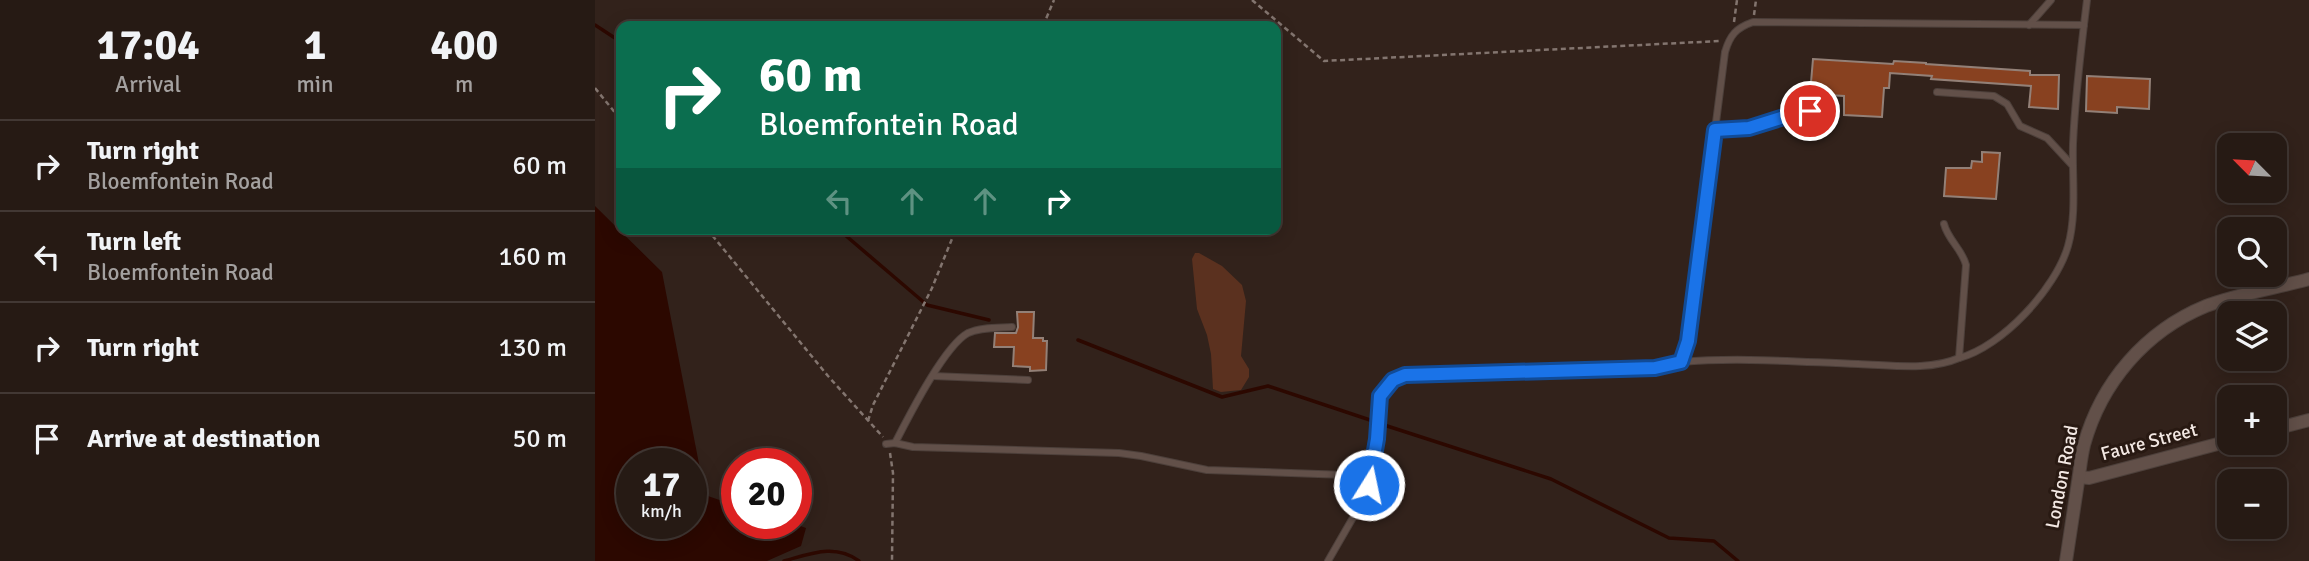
<!DOCTYPE html>
<html lang="en">
<head>
<meta charset="utf-8">
<style>
  :root { --surface:#261a14; --page:#2e231d; --text:#f1f3f6; --muted:#a4a1a0; --line:#423834 }
  body { margin:0; font-family:Signika,sans-serif; background:var(--page); color:var(--text); height:100vh; display:flex; flex-direction:column; font-size:26px; white-space:nowrap }
  * { box-sizing:border-box; margin:0 }
  p { font-size:23px; color:var(--muted) }
  .icon { flex:none; width:38px; height:38px; fill:none; stroke:currentColor; stroke-width:2; stroke-linecap:round; stroke-linejoin:round }
  .map { position:relative; flex:1; overflow:hidden }
  .panel { display:flex; flex-direction:column; background:var(--surface); width:595px }
  .panel>* { flex:none }
  .banner { position:absolute; left:21px; top:21px; width:665px; height:214px; border-radius:14px; box-shadow:0 4px 18px #0003,0 0 0 2px var(--line); background:#0b6e4f; color:#fff; overflow:hidden }
  .needle { width:46px; rotate:294deg }
  .fabs { position:absolute; left:1622px; top:133px; display:grid; gap:14px }
  .fabs a { display:grid; place-items:center; width:70px; height:70px; border-radius:14px; background:var(--surface); box-shadow:0 4px 18px #0003,0 0 0 2px var(--line); font-size:35px }
  .speed { position:absolute; left:21px; top:448px; display:flex; gap:14px; font-size:35px; font-weight:700; text-align:center }
  .speed>* { display:grid; place-content:center; width:91px; height:91px; border-radius:50%; background:var(--surface); box-shadow:0 4px 18px #0003,0 0 0 2px var(--line); line-height:1 }
  .speed small { font-size:18px; font-weight:400 }
  .speed .limit { border:10px solid #d22; background:#fff; color:#111 }
  .pin { position:absolute; display:grid; place-items:center; width:60px; height:60px; color:#fff; margin:-30px; border:4px solid #fff; border-radius:50%; box-shadow:0 2px 7px #0007 }
  .me { position:absolute; width:77px; margin:-38px; rotate:10deg; stroke-linejoin:round; filter:drop-shadow(0 0 5px #0008) }
  .turn { display:flex; align-items:center; gap:24px; height:147px; padding:0 28px; font-size:32px }
  .turn .icon { width:91px; height:91px; stroke-width:2.5 }
  .turn b { display:block; font-size:49px; line-height:60px }
  .lanes { display:flex; align-items:center; height:66px; padding:0 28px; background:#0003; justify-content:center; gap:35px; direction:ltr }
  .lanes .off { opacity:.35 }
  .eta { display:flex; justify-content:space-evenly; align-items:center; height:119px; text-align:center }
  .eta b { font-size:42px; font-weight:800; line-height:49px }
  ul { padding:0; list-style:none }
  li { display:flex; align-items:center; gap:21px; height:91px; padding:0 28px; border-top:2px solid var(--line) }
  li div { flex:1 }
  li b { display:block; font-size:26px }
  li em { font-style:normal }
  main { display:flex; flex:1; min-height:0 }
  .map>svg:first-child { display:block }
  .green { fill:#5b311f }
  .water { fill:#2c0800; fill-rule:evenodd }
  .lines { fill:none; stroke-linecap:round; stroke-linejoin:round }
  .stream { stroke:#2c0800; stroke-width:3.5 }
  .building { fill:#884120; stroke:#938077; stroke-width:2 }
  .service-casing { stroke:#4d403b; stroke-width:8 }
  .minor-casing { stroke:#4d403b; stroke-width:14 }
  .path { stroke:#83756f; stroke-width:2.5; stroke-dasharray:5 3.5; stroke-linecap:butt }
  .service { stroke:#625049; stroke-width:6 }
  .minor { stroke:#625049; stroke-width:12 }
  .route-casing { stroke:#114b97; stroke-width:18 }
  .route { stroke:#1a73e8; stroke-width:12 }
  .labels { text-anchor:middle; dominant-baseline:central; stroke-width:6; stroke-linejoin:round; paint-order:stroke }
  .street-label { font-size:19px; fill:#f3e8e3; stroke:#281912 }
</style>
</head>
<body>
<main>
<section class="panel">
<div class="eta">
<div><b>17:04</b><p>Arrival</p></div>
<div><b>1</b><p>min</p></div>
<div><b>400</b><p>m</p></div>
</div>
<ul>
<li><svg class="icon" aria-label="right" viewBox="0 0 24 24"><path d="M7 20v-9h11M14 6l5 5-5 5"/></svg><div><b>Turn right</b><p>Bloemfontein Road</p></div><em>60 m</em></li>
<li><svg class="icon" aria-label="left" viewBox="0 0 24 24"><path d="M17 20v-9H6M10 6l-5 5 5 5"/></svg><div><b>Turn left</b><p>Bloemfontein Road</p></div><em>160 m</em></li>
<li><svg class="icon" aria-label="right" viewBox="0 0 24 24"><path d="M7 20v-9h11M14 6l5 5-5 5"/></svg><div><b>Turn right</b></div><em>130 m</em></li>
<li><svg class="icon" aria-label="arrive" viewBox="0 0 24 24"><path d="M6 21V4h12l-3 4 3 4H6"/></svg><div><b>Arrive at destination</b></div><em>50 m</em></li>
</ul>
</section>
<div class="map">
<svg width="1714" height="561" viewBox="0 0 1714 561">
  <rect width="100%" height="100%" fill="#32221b"/>
  <polygon class="green" points="600,253 604,253 627,266 647,285 651,301 646,356 654,369 654,377 646,390 626,392 618,389 616,354 612,335 602,309 597,259"/>
  <path class="water" d="M0 206 67 272 110 495 142 506V523H197L211 528 206 546 172 561H0ZM37 464H96V523H37Z"/>
  <g class="lines">
    <g class="stream">
      <polyline points="0,25 26,42"/>
      <polyline points="243,229 332,305 394,320"/>
      <polyline points="483,340 627,397 673,386 778,421"/>
      <polyline points="786,424 956,479 1074,538 1119,541 1143,561"/>
      <path d="M189 561C215 554 240 543 264 561"/>
    </g>
  </g>
  <g class="building">
    <polygon points="1218,59 1298,64 1299,61 1331,63 1331,64 1435,71 1435,75 1464,75 1463,109 1434,107 1436,86 1336,79 1337,76 1295,73 1294,88 1289,88 1287,117 1249,115 1249,96 1215,94"/>
    <polygon points="1492,76 1555,79 1554,109 1522,107 1522,113 1491,111"/>
    <polygon points="1387,152 1405,153 1401,199 1349,196 1351,168 1376,168 1377,161 1387,162"/>
    <polygon points="422,312 439,312 438,338 448,338 448,341 452,341 451,370 435,371 435,367 418,366 419,347 399,347 400,333 421,333 423,327"/>
  </g>
  <g class="lines">
    <g class="service-casing">
      <g id="service">
        <polyline points="1434,25 1456,0"/>
        <polyline points="1342,92 1399,96 1412,104 1425,126 1452,138 1477,165"/>
        <polyline points="1120,130 1154,128 1192,116 1215,111 1231,104"/>
        <path d="M1349 224C1353 240 1367 249 1371 265L1364 358C1407 347 1461 288 1473 246 1482 214 1477 177 1478 144 1480 96 1486 48 1492 0"/>
        <path d="M1086 362C1145 357 1205 362 1263 364 1296 365 1334 371 1364 358"/>
        <polyline points="338,376 433,380"/>
        <path d="M300 443C313 418 349 346 373 333 386 327 403 328 417 327"/>
        <polyline points="291,444 300,443 318,447 524,453 546,456 612,470 751,475 763,474 777,466"/>
        <path d="M733 561 767 502 773 485 782 438 785 396 798 380 810 375 1060 368 1086 362 1093 341 1130 52C1135 35 1141 28 1158 22L1489 25"/>
      </g>
    </g>
    <g class="minor-casing">
      <g id="minor">
        <polyline points="1680,429 1714,420"/>
        <polyline points="1484,477 1494,478 1634,441"/>
        <path d="M1471 561C1475 535 1479 508 1483 482 1485 470 1486 457 1489 445 1506 383 1550 331 1611 306 1642 294 1682 288 1714 279"/>
      </g>
    </g>
    <g class="path">
      <polyline points="657,0 729,61 1124,41"/>
      <polyline points="1159,15 1161,0"/>
      <polyline points="1139,22 1142,0"/>
      <polyline points="448,26 459,0"/>
      <polyline points="0,88 26,120"/>
      <polyline points="112,229 233,376 288,437"/>
      <polyline points="273,421 278,405 337,288 361,229"/>
      <polyline points="295,453 298,473 297,561"/>
    </g>
    <use href="#service" class="service"/>
    <use href="#minor" class="minor"/>
  </g>
  <g class="lines">
    <g class="route-casing">
      <polyline id="route" points="774,485 782,439 785,396 798,380 810,375 1060,368 1086,362 1093,341 1120,130 1154,128 1192,116 1215,111"/>
    </g>
    <use href="#route" class="route"/>
  </g>
  <g class="labels">
    <g class="street-label">
      <text transform="translate(1554 442) rotate(-15)">Faure Street</text>
      <text transform="translate(1467 477) rotate(-79)">London Road</text>
    </g>
  </g>
</svg>
<div class="fabs">
<a><svg class="needle" viewBox="-14 -14 28 28"><path d="M0-13l5 13h-10z" fill="#e53935"/><path d="M0 13l5-13h-10z" fill="#a4a1a0"/></svg></a>
<a><svg class="icon" aria-label="search" viewBox="0 0 24 24"><circle cx="10" cy="10" r="6"/><path d="M15 15l6 6"/></svg></a>
<a><svg class="icon" aria-label="layers" viewBox="0 0 24 24"><path d="M12 4l9 5-9 5-9-5zM3 14l9 5 9-5"/></svg></a>
<a>+</a>
<a>−</a>
</div>
<div class="speed"><div>17<small>km/h</small></div><div class="limit">20</div></div>
<div class="pin" style="left:1215px;top:111px;background:#d93025"><svg class="icon" aria-label="arrive" viewBox="0 0 24 24"><path d="M6 21V4h12l-3 4 3 4H6"/></svg></div>
<svg class="me" style="left:774px;top:485px" viewBox="-20 -20 40 40"><circle r="17" fill="#1a73e8" stroke="#fff" stroke-width="3"/><path d="M0-11L8 9 0 5-8 9z" fill="#fff"/></svg>
<div class="banner">
<div class="turn"><svg class="icon" aria-label="right" viewBox="0 0 24 24"><path d="M7 20v-9h11M14 6l5 5-5 5"/></svg><div><b>60 m</b>Bloemfontein Road</div></div>
<div class="lanes"><svg class="icon off" aria-label="left" viewBox="0 0 24 24"><path d="M17 20v-9H6M10 6l-5 5 5 5"/></svg><svg class="icon off" aria-label="ahead" viewBox="0 0 24 24"><path d="M12 20V5M6 11l6-6 6 6"/></svg><svg class="icon off" aria-label="ahead" viewBox="0 0 24 24"><path d="M12 20V5M6 11l6-6 6 6"/></svg><svg class="icon" aria-label="right" viewBox="0 0 24 24"><path d="M7 20v-9h11M14 6l5 5-5 5"/></svg></div>
</div>
</div>
</main>
</body>
</html>
